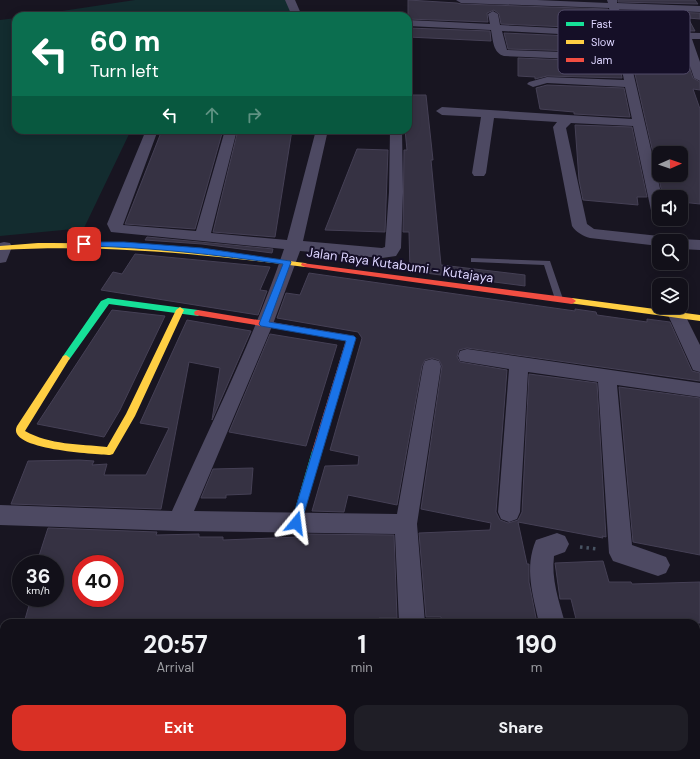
<!DOCTYPE html>
<html lang="en">
<head>
<meta charset="utf-8">
<style>
  :root { --surface:#121019; --page:#1f1e26; --text:#f1f3f6; --muted:#9c9da2; --line:#313038; --accent:#d93025 }
  body { margin:0; font-family:"DM Sans",sans-serif; background:var(--page); color:var(--text); height:100vh; display:flex; flex-direction:column; font-size:15px; white-space:nowrap }
  * { box-sizing:border-box; margin:0 }
  p { font-size:13px; color:var(--muted) }
  .icon { flex:none; width:22px; height:22px; fill:none; stroke:currentColor; stroke-width:2; stroke-linecap:round; stroke-linejoin:round }
  .map { position:relative; flex:1; overflow:hidden }
  .sheet { position:absolute; left:0px; top:619px; width:700px; height:140px; display:flex; flex-direction:column; background:var(--surface); border-radius:12px 12px 0 0; box-shadow:0 2px 10px #0003,0 0 0 1px var(--line) }
  .sheet>* { flex:none }
  .top-card { position:absolute; left:12px; top:12px; width:400px; height:122px; border-radius:12px; box-shadow:0 2px 10px #0003,0 0 0 1px var(--line); background:#0b6e4f; color:#fff; overflow:hidden }
  .needle { width:26px; rotate:88deg }
  .fabs { position:absolute; left:652px; top:146px; display:grid; gap:8px }
  .fabs a { display:grid; place-items:center; width:36px; height:36px; border-radius:8px; background:var(--surface); box-shadow:0 2px 10px #0003,0 0 0 1px var(--line); font-size:20px }
  .speed { position:absolute; left:12px; top:555px; display:flex; gap:8px; font-size:20px; font-weight:700; text-align:center }
  .speed>* { display:grid; place-content:center; width:52px; height:52px; border-radius:50%; background:var(--surface); box-shadow:0 2px 10px #0003,0 0 0 1px var(--line); line-height:1 }
  .speed small { font-size:10px; font-weight:400 }
  .speed .limit { border:6px solid #d22; background:#fff; color:#111 }
  .pin { position:absolute; display:grid; place-items:center; width:34px; height:34px; color:#fff; margin:-17px; border-radius:8px; box-shadow:0 2px 6px #0006 }
  .me { position:absolute; width:44px; margin:-22px; rotate:16deg; stroke-linejoin:round; filter:drop-shadow(0 0 3px #0008) }
  .turn { display:flex; align-items:center; gap:14px; height:84px; padding:0 12px; font-size:18px }
  .turn .icon { width:52px; height:52px; stroke-width:2.5 }
  .turn b { display:block; font-size:28px; line-height:34px }
  .lanes { display:flex; align-items:center; height:38px; padding:0 12px; background:#0003; justify-content:center; gap:20px; direction:ltr }
  .lanes .off { opacity:.35 }
  .eta { display:flex; justify-content:space-evenly; align-items:center; height:68px; text-align:center }
  .eta b { font-size:24px; font-weight:700; line-height:28px }
  .primary-button { display:flex; gap:8px; margin-top:auto; padding:8px 12px }
  .primary-button a { flex:1; height:46px; border-radius:12px; background:var(--accent); color:#fff; font-size:16px; font-weight:700; line-height:46px; text-align:center }
  .primary-button a+a { background:var(--page); color:var(--text) }
  .map>svg:first-child { display:block }
  .green { fill:#132c2f }
  .building { fill:#363243; stroke:#454055; fill-rule:evenodd }
  .lines { fill:none; stroke-linecap:round; stroke-linejoin:round }
  .path { stroke:#485362; stroke-width:3.5; stroke-dasharray:2.5 4; stroke-linecap:butt }
  .lane { fill:#4d4962; fill-rule:evenodd }
  .street { fill:#4d4962; fill-rule:evenodd }
  .fast { fill:#16e098; fill-rule:evenodd }
  .slow { fill:#ffcf43; fill-rule:evenodd }
  .jam { fill:#f24e42; fill-rule:evenodd }
  .route { fill:#1a73e8; stroke:#114b97 }
  .labels { text-anchor:middle; dominant-baseline:central; stroke-width:4; stroke-linejoin:round; paint-order:stroke }
  .street-label { font-size:13px; fill:#ddd5ff; stroke:#150f27 }
  .key { fill:#150f27; stroke:#514a68; stroke-width:1 }
  .key-label { font-size:11px; fill:#ddd5ff }
</style>
</head>
<body>
<div class="map">
<svg width="700" height="759" viewBox="0 0 700 759">
  <rect width="100%" height="100%" fill="#181521"/>
  <g class="green">
    <polygon points="135,0 291,0 293,7 288,16 29,16"/>
    <polygon points="16,18 16,130 131,130 84,228 0,236 0,20"/>
  </g>
  <g class="building">
    <polygon points="408,0 457,3 461,4 608,9 612,29 501,24 499,14 494,10 487,13 488,22 408,19"/>
    <polygon points="618,0 695,0 698,4 618,2"/>
    <polygon points="621,11 700,13 700,19 688,18 695,31 625,30"/>
    <polygon points="408,28 490,31 491,41 408,37"/>
    <polygon points="504,33 614,38 616,52 508,49"/>
    <path d="M627 39 680 40 693 78 700 82V90L693 89 700 109V204L681 202V197H663ZM659 153H681V175H659Z"/>
    <polygon points="518,58 619,62 622,78 547,76 535,79 535,77 518,76"/>
    <polygon points="547,85 624,88 630,117 574,114 574,112 540,109 536,88"/>
    <polygon points="408,95 426,95 433,160 431,160 441,265 525,275 525,286 410,271 409,232 403,232 404,150 407,150 405,130 408,130"/>
    <polygon points="575,125 632,127 647,197 637,197 638,205 583,200 579,180"/>
    <polygon points="162,130 223,130 195,229 125,224"/>
    <polygon points="238,130 292,130 275,237 213,232"/>
    <polygon points="357,149 388,150 385,232 325,230"/>
    <polygon points="147,237 273,249 272,253 202,244 145,240"/>
    <polygon points="135,254 270,267 260,290 267,291 258,315 101,290 113,272 122,274"/>
    <polygon points="309,273 575,311 575,309 596,312 597,315 647,322 647,319 670,322 692,371 700,373 700,381 467,348 459,350 457,357 460,362 507,370 496,512 500,520 508,523 518,520 522,512 529,374 597,383 606,537 602,536 603,538 518,522 527,564 529,564 529,582 537,623 442,623 441,617 426,617 419,533 490,530 491,523 421,509 442,366 439,360 432,358 425,360 422,366 397,505 348,495 344,512 312,511 325,466 358,465 359,456 330,450 362,338 358,332 277,318 286,293 300,295"/>
    <polygon points="112,310 165,316 120,410 104,437 37,424"/>
    <polygon points="187,320 251,331 212,420 220,368 189,362 161,509 11,504 28,461 79,460 94,461 92,465 107,464 104,475 146,475 169,428 140,423"/>
    <polygon points="270,334 337,345 306,446 229,432"/>
    <polygon points="619,387 700,398 700,555 633,542"/>
    <polygon points="253,468 251,494 226,495 226,498 201,498 213,469"/>
    <path d="M48 528 157 532 156 535 199 534V537H223V540L299 537 301 534 394 535 397 618H379V621L357 623H208L166 621 24 623 31 598H55V564H41L42 562H37ZM81 564H115V598H81Z"/>
    <polygon points="603,561 609,582 631,582 632,584 700,582 700,623 577,623 571,599 560,599 555,563"/>
  </g>
  <g class="lines">
    <polyline class="path" points="580,547 597,549"/>
    <polygon class="lane" points="471,258 550,261 563,299 559,302 555,299 544,265 474,262 471,262"/>
    <g class="street">
      <polygon points="285,0 295,0 302,16 292,16"/>
      <path d="M456 0H537L608 3 607 0H617V3L700 6V12L619 9 624 31 700 33V39H692L700 62V81L694 78 681 39 625 37 662 197H659V219H661L654 218 652 215 633 126 571 123 566 128 587 224 594 229 659 236 664 238 667 241H659V246L590 238C583 236 576 232 572 226L553 127 557 122 494 118 486 173 484 176H474L472 173 481 117 442 115 436 111 442 107 632 119 625 87 547 83 533 87 527 84 529 82 547 77 624 80 620 61 504 56C493 53 493 40 491 30L408 26V20L490 24 488 14 493 11 498 14 500 25 614 31 609 8 461 3ZM502 31 615 37 618 54 507 50Z"/>
      <path d="M146 130H158L123 225 196 231 225 130H237L211 233 287 240 316 130H328L303 241 382 248 385 247 389 192 390 130H402L403 192 401 248 396 256 382 258 300 251 273 324 194 511 397 514 423 366 425 361 432 359 439 361 441 366 417 524 425 623H399L395 534 179 531 0 525V505L172 511C211 424 254 338 284 249L111 232 107 224Z"/>
      <polygon points="681,239 700,240 700,250 681,249 681,241 675,241"/>
      <polygon points="4,242 10,243 12,247 6,262 0,263 0,243"/>
      <polygon points="677,309 683,311 700,345 700,372 693,370 668,315 671,311"/>
      <polygon points="467,349 700,383 700,397 617,385 632,545 666,557 670,565 666,573 658,576 613,561 609,553 598,382 528,372 520,512 517,519 509,522 501,519 498,512 509,369 460,361 458,356 460,351"/>
      <path d="M557 533 565 536 569 544 565 552 554 556C551 579 559 601 565 623H539C533 595 524 568 536 540Z"/>
      <polygon points="4,644 4,670 0,671 0,645"/>
      <rect x="696" y="658" width="4" height="26"/>
      <polygon points="412,755 440,755 441,759 413,759"/>
    </g>
    <g class="fast">
      <polygon points="108,298 198,310 202,313 198,316 109,304 69,360 63,360 62,358 63,356 101,301"/>
      <polygon points="317,447 320,448 322,451 301,523 300,526 296,528 292,526 291,523 312,451 314,448"/>
    </g>
    <g class="slow">
      <path d="M38 243C128 242 216 251 305 263L309 265 305 267C202 254 104 244 0 250V246Z"/>
      <polygon points="572,298 700,315 700,321 569,303 568,301"/>
      <path d="M180 307 184 310 135 416 113 454 110 455C97 454 5 450 17 426L63 356 66 355 70 358 25 431C50 445 79 444 107 447L126 414 176 310Z"/>
    </g>
    <g class="jam">
      <polygon points="302,263 572,298 576,301 572,304 305,267 301,265"/>
      <polygon points="198,310 354,336 355,338 320,454 317,455 314,454 312,451 346,340 195,315 194,313 195,311"/>
    </g>
  </g>
  <path class="route" d="M82 242H124L202 248 290 261 291 262 269 322 354 336 356 338 300 527 296 528 293 527 291 523 346 341 261 326 259 324 283 264C217 255 151 247 84 246H82Z"/>
  <g class="labels">
    <g class="street-label">
      <text transform="translate(400 265) rotate(8)">Jalan Raya Kutabumi - Kutajaya</text>
    </g>
  </g>
  <rect x="558" y="10" width="132" height="64" rx="6" class="key"/>
  <rect x="566" y="22" width="18" height="4" fill="#16e098"/>
  <rect x="566" y="40" width="18" height="4" fill="#ffcf43"/>
  <rect x="566" y="58" width="18" height="4" fill="#f24e42"/>
  <g class="key-label">
    <text x="591" y="28">Fast</text>
    <text x="591" y="46">Slow</text>
    <text x="591" y="64">Jam</text>
  </g>
</svg>
<div class="fabs">
<a><svg class="needle" viewBox="-14 -14 28 28"><path d="M0-13l5 13h-10z" fill="#e53935"/><path d="M0 13l5-13h-10z" fill="#9c9da2"/></svg></a>
<a><svg class="icon" aria-label="sound" viewBox="0 0 24 24"><path d="M4 9h4l5-4v14l-5-4H4zM17 9q2 3 0 6"/></svg></a>
<a><svg class="icon" aria-label="search" viewBox="0 0 24 24"><circle cx="10" cy="10" r="6"/><path d="M15 15l6 6"/></svg></a>
<a><svg class="icon" aria-label="layers" viewBox="0 0 24 24"><path d="M12 4l9 5-9 5-9-5zM3 14l9 5 9-5"/></svg></a>
</div>
<div class="speed"><div>36<small>km/h</small></div><div class="limit">40</div></div>
<div class="pin" style="left:84px;top:244px;background:#d93025"><svg class="icon" aria-label="arrive" viewBox="0 0 24 24"><path d="M6 21V4h12l-3 4 3 4H6"/></svg></div>
<svg class="me" style="left:296px;top:523px" viewBox="-20 -20 40 40"><path d="M0-17L14 15 0 8-14 15z" fill="#1a73e8" stroke="#fff" stroke-width="4"/></svg>
<div class="top-card">
<div class="turn"><svg class="icon" aria-label="left" viewBox="0 0 24 24"><path d="M17 20v-9H6M10 6l-5 5 5 5"/></svg><div><b>60 m</b>Turn left</div></div>
<div class="lanes"><svg class="icon" aria-label="left" viewBox="0 0 24 24"><path d="M17 20v-9H6M10 6l-5 5 5 5"/></svg><svg class="icon off" aria-label="ahead" viewBox="0 0 24 24"><path d="M12 20V5M6 11l6-6 6 6"/></svg><svg class="icon off" aria-label="right" viewBox="0 0 24 24"><path d="M7 20v-9h11M14 6l5 5-5 5"/></svg></div>
</div>
<section class="sheet">
<div class="eta">
<div><b>20:57</b><p>Arrival</p></div>
<div><b>1</b><p>min</p></div>
<div><b>190</b><p>m</p></div>
</div>
<div class="primary-button"><a>Exit</a><a>Share</a></div>
</section>
</div>
</body>
</html>
